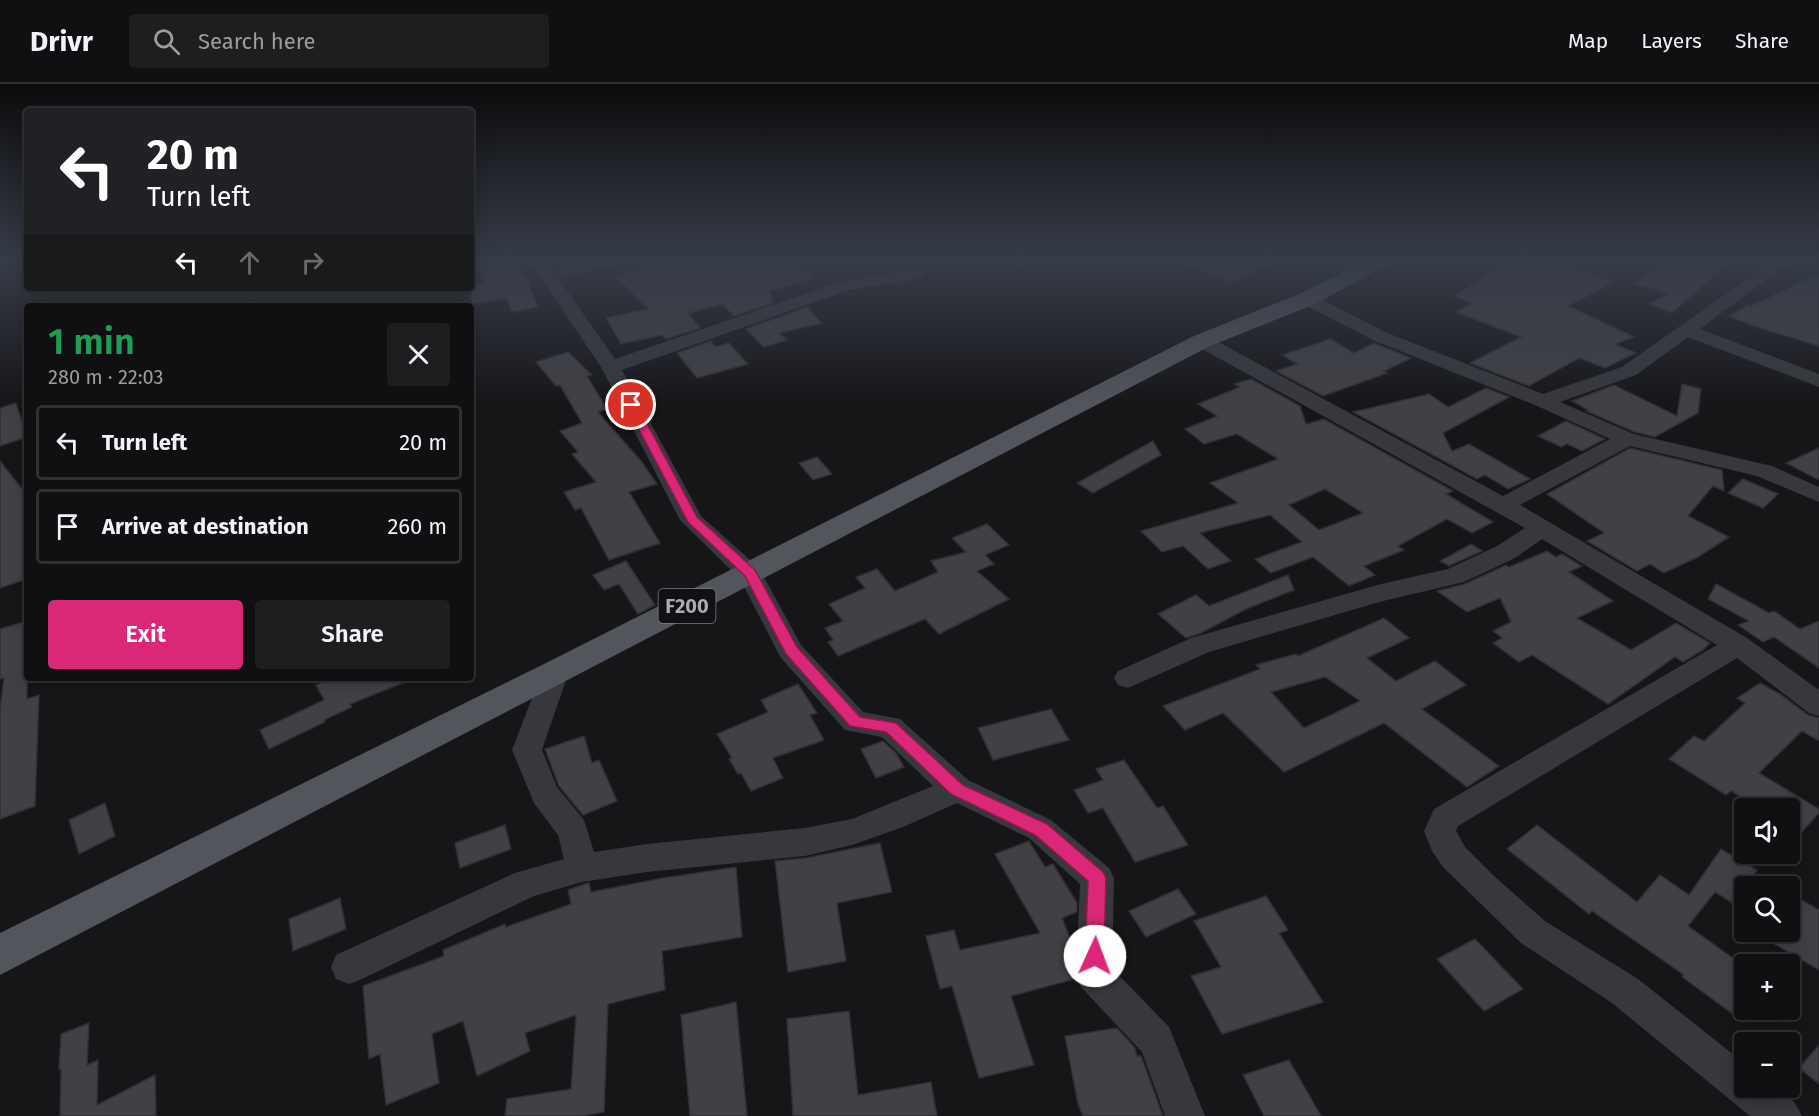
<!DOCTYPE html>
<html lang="en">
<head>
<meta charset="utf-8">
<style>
  :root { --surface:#101012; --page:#1e1e20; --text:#f1f3f6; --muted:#9c9d9f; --line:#303032; --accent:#db2777 }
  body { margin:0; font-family:"Fira Sans",sans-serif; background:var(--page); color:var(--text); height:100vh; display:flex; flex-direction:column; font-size:22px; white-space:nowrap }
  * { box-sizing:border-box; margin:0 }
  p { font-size:20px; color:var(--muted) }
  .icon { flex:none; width:33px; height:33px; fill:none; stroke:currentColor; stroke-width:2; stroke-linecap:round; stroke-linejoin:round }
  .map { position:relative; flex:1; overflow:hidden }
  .panel { position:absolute; left:24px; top:219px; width:450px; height:378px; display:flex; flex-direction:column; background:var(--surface); border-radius:6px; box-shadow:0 3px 15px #0003,0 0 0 2px var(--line) }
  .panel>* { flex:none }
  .hud { position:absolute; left:24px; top:24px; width:450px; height:183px; border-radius:6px; box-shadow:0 3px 15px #0003,0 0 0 2px var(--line); background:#202124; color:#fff; overflow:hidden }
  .controls { position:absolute; left:1734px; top:714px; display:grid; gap:12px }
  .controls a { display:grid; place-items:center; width:66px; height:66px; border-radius:6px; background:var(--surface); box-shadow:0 3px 15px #0003,0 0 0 2px var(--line); font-size:30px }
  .pin { position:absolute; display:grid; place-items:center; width:51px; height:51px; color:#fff; margin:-26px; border:3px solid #fff; border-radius:50%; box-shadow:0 2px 6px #0007 }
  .me { position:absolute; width:66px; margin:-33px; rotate:2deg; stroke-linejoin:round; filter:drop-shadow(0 0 4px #0008) }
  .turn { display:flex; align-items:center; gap:21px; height:126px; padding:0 24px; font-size:27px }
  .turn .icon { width:78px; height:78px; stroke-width:2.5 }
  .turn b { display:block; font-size:42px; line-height:51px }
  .lanes { display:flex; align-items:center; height:57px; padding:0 24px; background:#0003; justify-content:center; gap:30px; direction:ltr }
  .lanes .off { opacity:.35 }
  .round { display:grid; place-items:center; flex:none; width:63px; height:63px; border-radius:6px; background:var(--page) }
  .headline { display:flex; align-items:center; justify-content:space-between; height:102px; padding:0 24px }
  h1 { font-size:36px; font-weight:600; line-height:45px; color:#1e9e55 }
  .cta { display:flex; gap:12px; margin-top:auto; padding:12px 24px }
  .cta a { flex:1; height:69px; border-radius:6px; background:var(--accent); color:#fff; font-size:24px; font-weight:600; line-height:69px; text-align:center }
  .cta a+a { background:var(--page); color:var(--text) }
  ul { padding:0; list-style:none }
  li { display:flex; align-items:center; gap:18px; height:75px; margin:0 12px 9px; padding:0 12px; border:3px solid var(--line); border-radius:6px }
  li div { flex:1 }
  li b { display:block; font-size:22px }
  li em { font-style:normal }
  header { display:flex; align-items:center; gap:36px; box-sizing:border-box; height:84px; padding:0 30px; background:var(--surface); border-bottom:2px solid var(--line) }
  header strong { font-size:28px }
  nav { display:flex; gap:33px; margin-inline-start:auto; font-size:21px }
  .search { width:420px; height:54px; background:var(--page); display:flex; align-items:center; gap:15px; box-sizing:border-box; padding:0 21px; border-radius:6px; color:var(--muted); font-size:22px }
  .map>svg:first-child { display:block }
  .building { fill:#404145; stroke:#303034; stroke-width:1.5; fill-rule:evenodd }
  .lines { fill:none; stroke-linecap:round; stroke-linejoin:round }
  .minor { fill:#37383d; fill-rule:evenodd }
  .major { fill:#53555c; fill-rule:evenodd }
  .route { fill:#db2777; stroke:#8e194d; stroke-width:1.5 }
  .labels { text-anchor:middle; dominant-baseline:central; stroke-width:6; stroke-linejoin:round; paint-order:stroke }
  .shield { fill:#111113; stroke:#7b7e86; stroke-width:1.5 }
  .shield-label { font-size:20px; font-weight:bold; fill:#a8adb8 }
</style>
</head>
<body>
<header>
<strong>Drivr</strong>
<div class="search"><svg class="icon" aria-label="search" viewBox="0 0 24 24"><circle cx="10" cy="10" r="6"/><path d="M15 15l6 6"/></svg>Search here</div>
<nav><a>Map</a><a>Layers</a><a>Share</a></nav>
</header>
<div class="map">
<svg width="1819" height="1032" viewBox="0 0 1819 1032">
  <rect width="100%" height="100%" fill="#161618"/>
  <g class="building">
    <polygon points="471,179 492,179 496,185 516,181 522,192 525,192 538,223 512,228 507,214 471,220 471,201 484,199"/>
    <polygon points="666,179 794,179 813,194 770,207 773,219 734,232 722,220 688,229 700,244 666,255 662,251 621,260 606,234 648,225 615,192"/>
    <polygon points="1184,179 1273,179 1230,198"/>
    <polygon points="1508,179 1532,183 1541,179 1560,179 1614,198 1568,222 1634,253 1615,260 1636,269 1605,284 1579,274 1529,302 1470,279 1521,253 1456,228 1472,219 1454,212"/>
    <polygon points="1668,179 1727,179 1672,229 1649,220 1670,210 1633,199"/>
    <polygon points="1819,190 1819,262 1757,243 1729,232 1748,221 1751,222"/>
    <polygon points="807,223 822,239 779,249 787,256 764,263 746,245"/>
    <polygon points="1330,255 1354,269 1374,259 1411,274 1384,287 1387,289 1323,312 1276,287 1297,280 1282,271"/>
    <polygon points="711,257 715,263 729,259 748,280 697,294 677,269"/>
    <polygon points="568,268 592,291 587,292 607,325 598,328 642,378 657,400 629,408 660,459 609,476 581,424 575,426 564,408 596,398 572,370 578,368 560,347 582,339 560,301 556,302 536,278"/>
    <path d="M1251 295 1300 322 1306 340 1324 335 1453 407 1446 410 1493 438 1472 449 1447 435 1398 462 1404 466 1364 482 1375 491 1349 502 1313 473 1271 489 1255 475 1302 458 1270 431 1200 449 1231 477 1208 485 1183 462 1162 468 1141 447 1238 419 1210 399 1278 375 1237 350 1204 360 1185 345 1217 332 1198 320 1240 303 1234 300ZM1325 405 1363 429 1319 446 1289 421Z"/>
    <polygon points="1682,300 1701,305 1698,329 1655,353 1635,348 1586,327 1588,326 1572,317 1614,301 1677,332"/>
    <polygon points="1486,304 1509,313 1443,349 1452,367 1469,360 1530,395 1508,405 1485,391 1477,395 1353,328 1429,310 1448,323"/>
    <polygon points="16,319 27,353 0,362 0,324"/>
    <polygon points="1566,337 1605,355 1582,367 1567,360 1561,363 1538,352"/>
    <polygon points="1153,357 1161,371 1093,409 1077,399"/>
    <polygon points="1630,364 1722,386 1724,407 1713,402 1688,432 1729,453 1698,473 1664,489 1650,480 1637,487 1587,457 1604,449 1547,410"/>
    <polygon points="1819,364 1819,396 1786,379"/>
    <polygon points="817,373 832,390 813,396 799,379"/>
    <polygon points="0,377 27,411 27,495 0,504"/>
    <polygon points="1743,395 1778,410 1763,424 1728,409"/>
    <polygon points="987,440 1009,461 985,471 994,480 977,487 1009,515 939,550 925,535 838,572 828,558 833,556 825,544 843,537 829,520 865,504 856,493 877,485 895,507 938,488 931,477 966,468 952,454"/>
    <polygon points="1471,460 1482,467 1449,482 1440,477"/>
    <polygon points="1547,467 1556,473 1562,470 1582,482 1569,488 1613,517 1577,534 1631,566 1676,539 1710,559 1703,566 1683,578 1675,573 1608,620 1532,571 1519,578 1493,559 1502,554 1493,547 1511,538 1500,514 1467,528 1437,507 1465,500 1506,481 1509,483"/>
    <polygon points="626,477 655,521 638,530 619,500 604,506 593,491"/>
    <polygon points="1288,491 1294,506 1246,525 1201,549 1186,554 1158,530 1196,511 1209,522"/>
    <polygon points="1716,500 1769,529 1774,527 1800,545 1819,537 1819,584 1774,553 1763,558 1738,541 1749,537 1708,515"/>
    <path d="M1384 534 1409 554 1367 574 1396 597 1435 577 1466 601 1422 625 1499 682 1467 703 1384 639 1284 688 1223 629 1185 646 1163 622 1260 585 1256 581 1296 570 1298 572ZM1325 593 1360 617 1304 644 1271 608Z"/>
    <polygon points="27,537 27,615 39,611 35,722 0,735 0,624 4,594 0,595 0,545"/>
    <polygon points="332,594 413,595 350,620 352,623 324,636 325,638 269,665 260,646 324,616 316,601"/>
    <polygon points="1760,599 1780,610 1808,631 1819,634 1819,657 1802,647 1759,689 1819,725 1819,729 1800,750 1790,744 1790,724 1759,724 1731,707 1726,711 1669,675 1694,652 1704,657 1745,619 1737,614"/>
    <polygon points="798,600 817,629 810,631 824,656 773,674 783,694 751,707 741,689 738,690 729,675 732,674 717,650 768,628 761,616"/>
    <polygon points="1051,625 1069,656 993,676 978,644"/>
    <polygon points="584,652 592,679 599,676 617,717 583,731 559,702 545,665"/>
    <polygon points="883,657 896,669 904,683 876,694 861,665"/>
    <polygon points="1124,676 1157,724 1163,722 1188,761 1135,778 1103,724 1088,729 1074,706 1103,696 1096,685"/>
    <polygon points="105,719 115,752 79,770 69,736"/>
    <polygon points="505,741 511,765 460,784 455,759"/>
    <polygon points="1537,741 1637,818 1660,791 1689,811 1721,765 1757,786 1734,820 1715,808 1688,842 1744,882 1744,938 1682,893 1684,891 1592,827 1589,830 1507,765"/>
    <polygon points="1029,757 1045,783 1053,780 1077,819 1077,828 1062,834 1075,866 1075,895 1011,912 1034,981 979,994 952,902 940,905 926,852 954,846 960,866 1040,849 995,770"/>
    <polygon points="880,759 892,808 837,819 846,877 788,888 775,777 806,774"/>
    <polygon points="736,783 742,853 662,867 665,906 608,920 604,1028 583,1032 505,1032 507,1015 571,1005 576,931 525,949 530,967 477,992 463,937 432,950 439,999 386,1021 380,970 369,975 363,902 444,872 443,866 505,840 506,843 571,820 568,806 585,800 589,799 591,808 663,794"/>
    <polygon points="1178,805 1196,830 1146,853 1129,827"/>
    <polygon points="1790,809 1819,826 1819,886 1754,848 1790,848"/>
    <polygon points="1266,812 1288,846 1279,849 1323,918 1222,950 1191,892 1221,883 1194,837"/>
    <polygon points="340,814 346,845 293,867 289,835"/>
    <polygon points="1475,855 1523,905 1484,927 1437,875"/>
    <polygon points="736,918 747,1032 690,1032 681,931"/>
    <polygon points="849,927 858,1011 931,998 937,1032 793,1032 787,935"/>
    <polygon points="89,939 87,981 98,976 97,1021 155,991 156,1032 60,1032 61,985 59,986 61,950"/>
    <polygon points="1117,944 1135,964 1137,972 1141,972 1163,1032 1083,1032 1078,1020 1065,952"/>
    <polygon points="1819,961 1819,1000 1799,984"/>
    <polygon points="1289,976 1321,1032 1264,1032 1243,991"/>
  </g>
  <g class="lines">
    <g class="minor">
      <polygon points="531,179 547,179 552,185 582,179 611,179 609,182 558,194 615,275 840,198 915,185 921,186 923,190 921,194 849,206 622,286 701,432 759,484 801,561 863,628 900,635 968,696 1051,736 1109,784 1114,794 1112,884 1169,943 1205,1032 1165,1032 1142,968 1081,903 1076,891 1080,800 1029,754 957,719 903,743 852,761 805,772 647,788 582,798 534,812 362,895 349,900 336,895 331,883 336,871 515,789 564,775 558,751 534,719 512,666 544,583 554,580 564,583 568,590 542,666 557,703 584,736 594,768 647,760 805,744 852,735 933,702 882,653 845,646 781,574 740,495 680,436 601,283"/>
      <path d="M1770 179H1788L1700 245 1819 290V303L1688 253 1636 291 1560 318 1634 350 1772 382 1819 403V418L1757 392 1630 362 1520 421 1747 554 1819 606V632L1809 629 1737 574 1458 742 1456 747 1465 763 1494 792 1545 837 1638 895 1744 979V1004C1773 1004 1789 1002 1802 1032H1750L1612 919 1521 859 1443 783 1432 767 1424 747 1434 725 1717 561 1542 455 1515 474 1464 498 1383 517 1209 568 1128 604 1118 601 1114 594 1118 587 1191 554 1381 500 1448 485 1497 462 1525 444 1195 261 1193 257 1195 253H1209L1503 412 1610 355 1535 321 1373 256 1301 219 1298 215 1301 211H1313L1385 248 1543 310 1622 283Z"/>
    </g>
    <polygon class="major" points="1361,179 1386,179 1383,183 1315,220 1210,262 0,891 0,849 542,581 1194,252 1299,210"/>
  </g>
  <linearGradient id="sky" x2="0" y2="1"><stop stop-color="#0c0c0d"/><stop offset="0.55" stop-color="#363c48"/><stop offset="1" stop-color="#363c48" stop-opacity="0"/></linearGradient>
  <rect width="1819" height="323" fill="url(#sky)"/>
  <polygon class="route" points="631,318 637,321 697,433 755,486 797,563 860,633 896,639 963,701 1047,740 1103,788 1106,794 1104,872 1101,878 1095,880 1088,878 1085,872 1088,797 1035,751 951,710 886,648 850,642 786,570 745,492 688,438 626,321"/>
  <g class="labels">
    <rect class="shield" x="658.5" y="505" width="57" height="34" rx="4.5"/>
    <g class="shield-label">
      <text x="687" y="522">F200</text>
    </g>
  </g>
</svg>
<div class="controls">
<a><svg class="icon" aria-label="sound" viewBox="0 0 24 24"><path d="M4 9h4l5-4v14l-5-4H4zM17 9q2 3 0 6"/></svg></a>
<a><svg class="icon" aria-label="search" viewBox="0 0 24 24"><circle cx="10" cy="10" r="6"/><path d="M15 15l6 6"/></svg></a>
<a>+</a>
<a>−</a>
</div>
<div class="pin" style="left:631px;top:321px;background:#d93025"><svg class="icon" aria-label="arrive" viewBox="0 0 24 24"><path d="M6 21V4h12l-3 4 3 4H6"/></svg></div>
<svg class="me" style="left:1095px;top:872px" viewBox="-20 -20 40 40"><circle r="19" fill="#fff"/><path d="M0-13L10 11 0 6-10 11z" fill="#db2777"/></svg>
<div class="hud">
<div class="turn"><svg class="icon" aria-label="left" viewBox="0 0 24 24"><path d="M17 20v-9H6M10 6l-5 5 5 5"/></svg><div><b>20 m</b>Turn left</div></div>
<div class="lanes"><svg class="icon" aria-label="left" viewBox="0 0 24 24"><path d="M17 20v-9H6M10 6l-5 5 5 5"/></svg><svg class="icon off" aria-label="ahead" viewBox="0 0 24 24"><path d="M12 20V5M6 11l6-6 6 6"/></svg><svg class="icon off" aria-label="right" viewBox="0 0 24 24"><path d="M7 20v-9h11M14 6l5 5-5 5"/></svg></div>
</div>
<section class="panel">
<div class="headline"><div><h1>1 min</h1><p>280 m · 22:03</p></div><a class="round"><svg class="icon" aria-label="close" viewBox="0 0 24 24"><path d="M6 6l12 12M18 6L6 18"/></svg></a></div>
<ul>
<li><svg class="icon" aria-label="left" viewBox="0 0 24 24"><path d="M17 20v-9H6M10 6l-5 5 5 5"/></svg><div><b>Turn left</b></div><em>20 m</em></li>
<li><svg class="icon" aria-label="arrive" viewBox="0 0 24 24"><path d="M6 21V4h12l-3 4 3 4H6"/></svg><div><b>Arrive at destination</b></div><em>260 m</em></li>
</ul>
<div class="cta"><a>Exit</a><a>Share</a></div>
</section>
</div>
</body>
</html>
